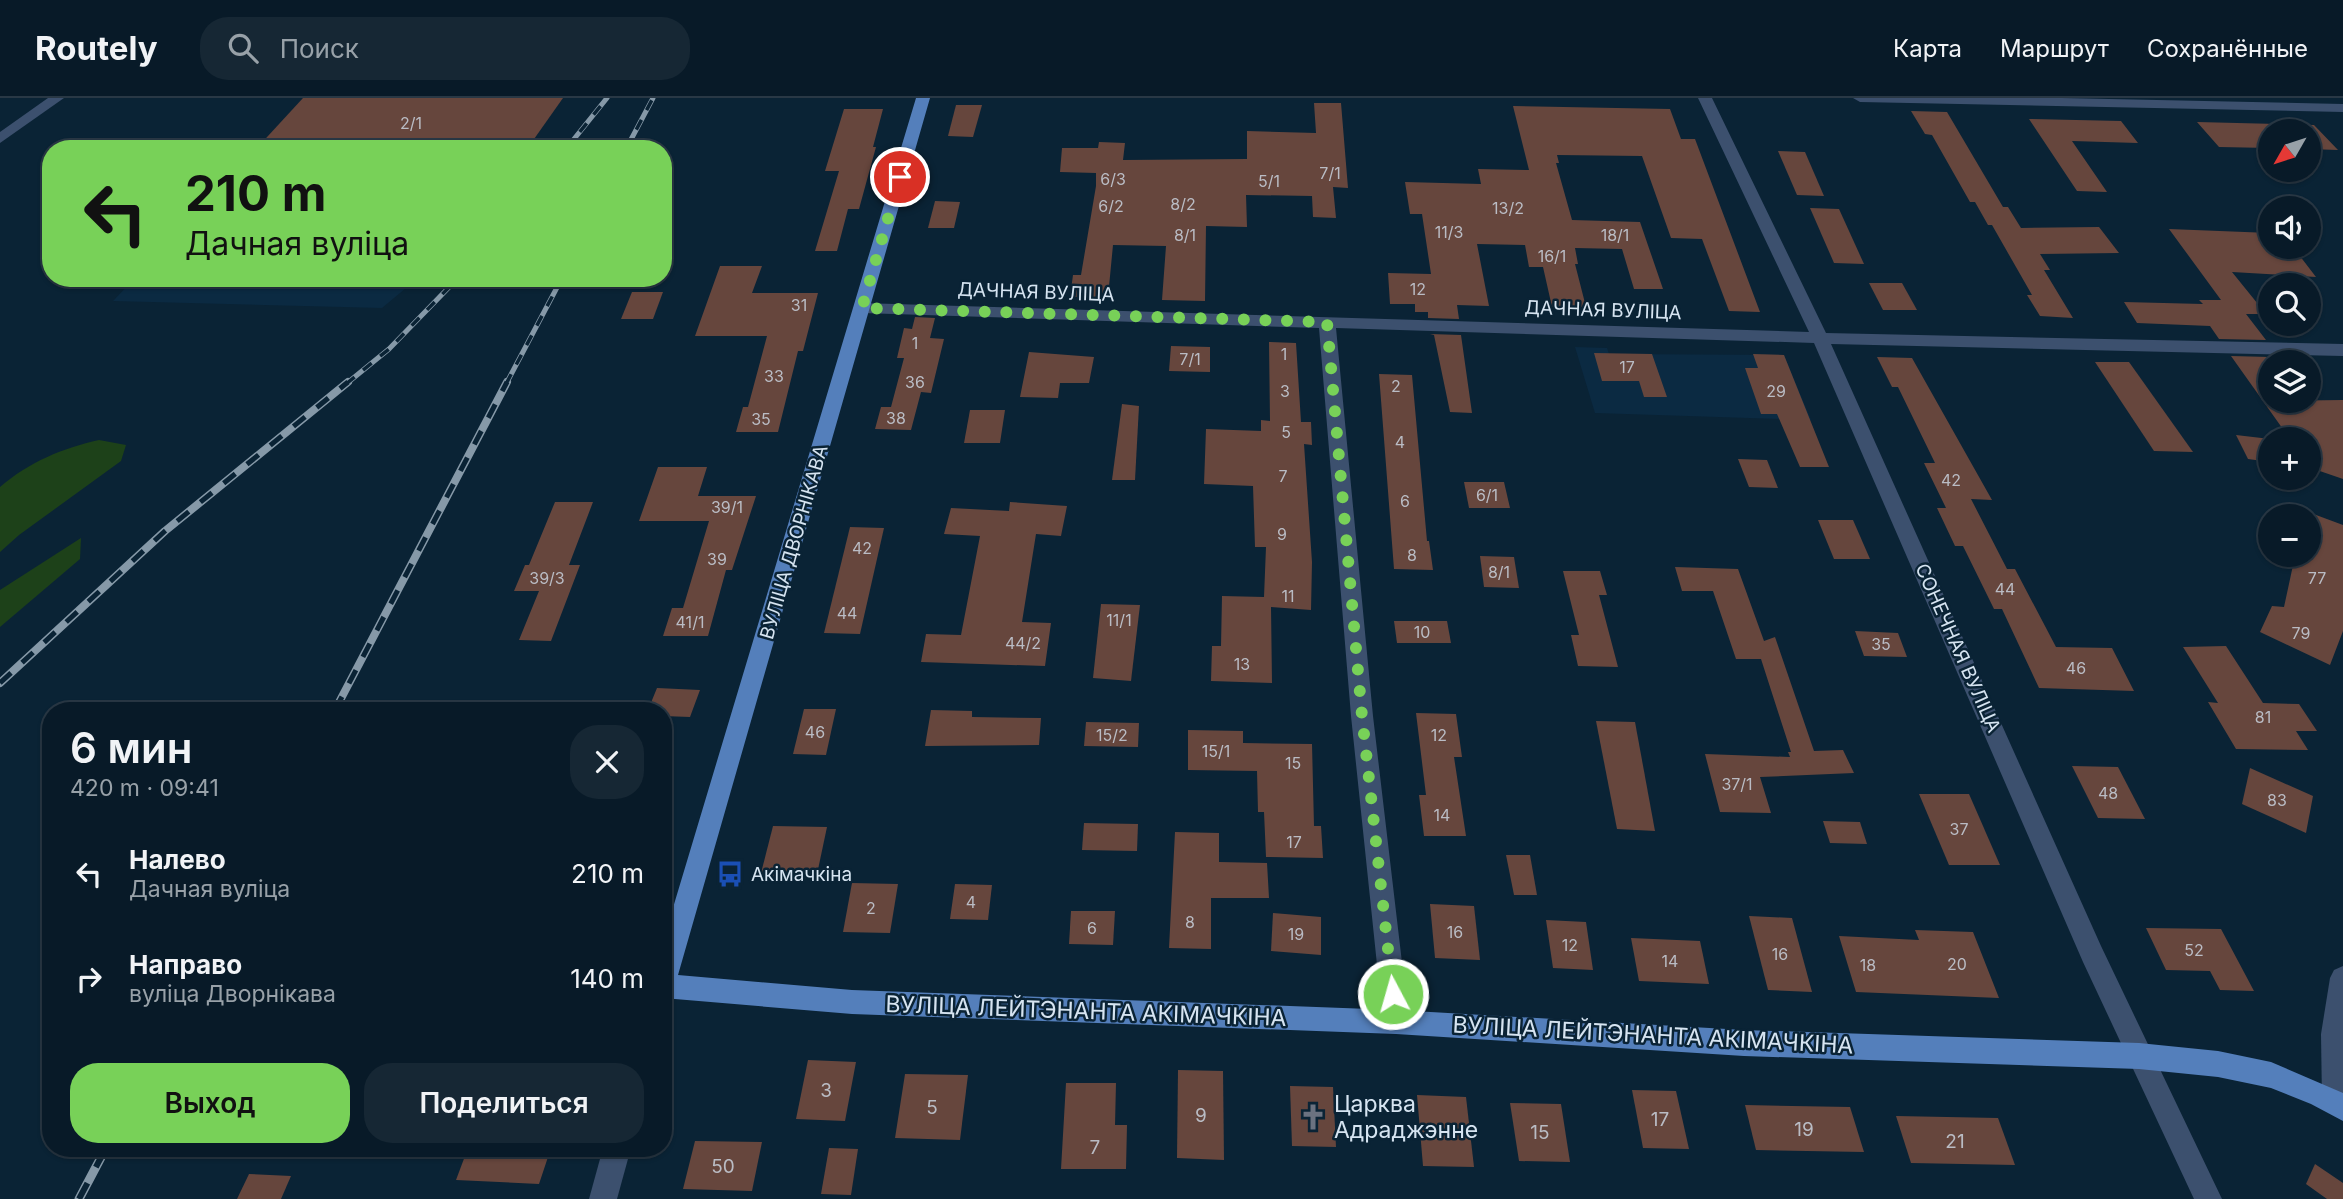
<!DOCTYPE html>
<html lang="ru">
<head>
<meta charset="utf-8">
<style>
  :root { --surface:#081a28; --page:#162734; --text:#f1f3f6; --muted:#98a1a8; --line:#293845; --accent:#78d158 }
  body { margin:0; font-family:Inter,sans-serif; background:var(--page); color:var(--text); height:100vh; display:flex; flex-direction:column; font-size:26px; white-space:nowrap }
  * { box-sizing:border-box; margin:0 }
  p { font-size:23px; color:var(--muted) }
  .icon { flex:none; width:38px; height:38px; fill:none; stroke:currentColor; stroke-width:2; stroke-linecap:round; stroke-linejoin:round }
  .map { position:relative; flex:1; overflow:hidden }
  .details { position:absolute; left:42px; top:604px; width:630px; height:455px; display:flex; flex-direction:column; background:var(--surface); border-radius:28px; box-shadow:0 2px 5px #0004,0 0 0 2px var(--line) }
  .details>* { flex:none }
  .banner { position:absolute; left:42px; top:42px; width:630px; height:147px; border-radius:28px; box-shadow:0 2px 5px #0004,0 0 0 2px var(--line); background:#78d158; color:#111; overflow:hidden }
  .needle { width:46px; rotate:231deg }
  .fabs { position:absolute; left:2258px; top:21px; display:grid; gap:14px }
  .fabs a { display:grid; place-items:center; width:63px; height:63px; border-radius:50%; background:var(--surface); box-shadow:0 2px 5px #0004,0 0 0 2px var(--line); font-size:35px }
  .pin { position:absolute; display:grid; place-items:center; width:60px; height:60px; color:#fff; margin:-30px; border:4px solid #fff; border-radius:50%; box-shadow:0 2px 7px #0007 }
  .me { position:absolute; width:77px; margin:-38px; rotate:354deg; stroke-linejoin:round; filter:drop-shadow(0 0 5px #0008) }
  .turn { display:flex; align-items:center; gap:24px; height:147px; padding:0 28px; font-size:32px }
  .turn .icon { width:91px; height:91px; stroke-width:2.5 }
  .turn b { display:block; font-size:49px; line-height:60px }
  .round { display:grid; place-items:center; flex:none; width:74px; height:74px; border-radius:28px; background:var(--page) }
  .head { display:flex; align-items:center; justify-content:space-between; height:119px; padding:0 28px }
  h1 { font-size:42px; font-weight:600; line-height:52px }
  .button { display:flex; gap:14px; margin-top:auto; padding:14px 28px }
  .button a { flex:1; height:80px; border-radius:28px; background:var(--accent); color:#111; font-size:28px; font-weight:600; line-height:80px; text-align:center }
  .button a+a { background:var(--page); color:var(--text) }
  ul { padding:0; list-style:none }
  li { display:flex; align-items:center; gap:21px; height:105px; padding:0 28px }
  li div { flex:1 }
  li b { display:block; font-size:26px }
  li em { font-style:normal }
  header { display:flex; align-items:center; gap:42px; box-sizing:border-box; height:98px; padding:0 35px; background:var(--surface); border-bottom:2px solid var(--line) }
  header strong { font-size:33px }
  nav { display:flex; gap:38px; margin-inline-start:auto; font-size:24px }
  .search { width:490px; height:63px; background:var(--page); display:flex; align-items:center; gap:18px; box-sizing:border-box; padding:0 24px; border-radius:28px; color:var(--muted); font-size:26px }
  .map>svg:first-child { display:block }
  .built { fill:#0b2a42 }
  .green { fill:#1d4119 }
  .building { fill:#66463d }
  .lines { fill:none; stroke-linecap:round; stroke-linejoin:round }
  .minor { fill:#3c506e; fill-rule:evenodd }
  .major { fill:#547fbb; fill-rule:evenodd }
  .rail-far2-casing { stroke:#8699a8; stroke-width:5 }
  .rail-far1-casing { stroke:#8699a8; stroke-width:8 }
  .rail-casing { stroke:#8699a8; stroke-width:9 }
  .rail-far2 { stroke:#0a2335; stroke-width:3.5; stroke-dasharray:11; stroke-linecap:butt }
  .rail-far1 { stroke:#0a2335; stroke-width:5; stroke-dasharray:15; stroke-linecap:butt }
  .rail { stroke:#0a2335; stroke-width:6; stroke-dasharray:18; stroke-linecap:butt }
  .route { stroke:#78d158; stroke-width:12; stroke-dasharray:0 21.6 }
  .labels { text-anchor:middle; dominant-baseline:central; stroke-width:5; stroke-linejoin:round; paint-order:stroke }
  .number-label { font-size:16px; fill:#babcc4 }
  .street-label { font-size:19px; fill:#d6e4f1; stroke:#0a2335 }
  .poi-label { font-size:19px; fill:#d6e4f1; stroke:#0a2335; text-anchor:start }
  .near-number-label { font-size:19px; fill:#babcc4 }
  .near-street-label { font-size:23px; fill:#d6e4f1; stroke:#0a2335 }
  .near-poi-label { font-size:23px; fill:#d6e4f1; stroke:#0a2335; text-anchor:start }
</style>
</head>
<body>
<header>
<strong>Routely</strong>
<div class="search"><svg class="icon" aria-label="search" viewBox="0 0 24 24"><circle cx="10" cy="10" r="6"/><path d="M15 15l6 6"/></svg>Поиск</div>
<nav><a>Карта</a><a>Маршрут</a><a>Сохранённые</a></nav>
</header>
<div class="map">
<svg width="2343" height="1101" viewBox="0 0 2343 1101">
  <rect width="100%" height="100%" fill="#0a2335"/>
  <g class="built">
    <polygon points="135,180 418,180 382,210 113,203"/>
    <polygon points="1575,249 1607,250 1609,256 1784,257 1811,322 1595,315"/>
  </g>
  <g class="green">
    <path d="M99 342 126 347 121 363 19 437 0 454V389C29 364 63 350 99 342Z"/>
    <polygon points="81,440 80,461 0,529 0,492"/>
  </g>
  <g class="building">
    <polygon points="303,0 563,0 527,51 256,51"/>
    <polygon points="1314,5 1341,5 1348,90 1333,89 1336,120 1313,119 1312,98 1246,97 1247,129 1206,128 1205,203 1162,202 1166,148 1113,147 1108,199 1070,199 1073,177 1081,177 1096,88 1096,75 1060,74 1062,50 1098,50 1099,44 1125,45 1123,62 1247,61 1247,33 1316,35"/>
    <polygon points="956,7 982,7 973,39 948,38"/>
    <polygon points="1513,8 1670,11 1681,41 1695,41 1760,214 1729,213 1702,141 1671,140 1642,58 1557,57 1559,65 1556,65 1572,122 1640,124 1663,191 1634,191 1622,151 1575,150 1578,166 1575,166 1586,209 1552,209 1543,169 1529,169 1525,147 1477,146 1489,208 1457,207 1459,221 1428,220 1428,214 1415,214 1415,206 1390,206 1388,175 1431,176 1422,116 1410,116 1405,84 1481,86 1478,71 1529,72"/>
    <polygon points="844,11 883,11 873,49 876,49 859,111 848,111 837,153 815,153 839,73 825,73"/>
    <polygon points="1911,13 1947,14 2003,109 2008,109 2021,130 2099,129 2119,155 2040,156 2050,172 2044,172 2073,220 2040,218 2027,197 2032,197 1992,127 1988,127 1975,104 1970,104 1932,37 1925,36"/>
    <polygon points="2029,21 2121,23 2138,45 2072,43 2107,94 2077,93"/>
    <polygon points="2197,24 2314,27 2338,52 2308,51 2308,33 2270,33 2270,50 2219,49"/>
    <polygon points="1778,53 1805,54 1824,98 1797,97"/>
    <polygon points="935,103 960,104 954,130 928,130"/>
    <polygon points="1810,110 1839,111 1864,166 1834,165"/>
    <polygon points="2169,131 2270,135 2270,149 2293,149 2316,179 2232,174 2266,216 2246,216 2266,242 2219,241 2210,228 2137,225 2124,204 2203,206 2199,202 2221,202"/>
    <polygon points="720,168 762,168 752,195 818,195 803,253 798,253 778,334 736,334 743,309 748,309 767,238 695,238"/>
    <polygon points="1869,185 1902,185 1917,212 1883,212"/>
    <polygon points="632,194 663,194 653,221 621,221"/>
    <polygon points="915,219 935,220 930,240 944,241 931,295 921,294 911,332 875,331 881,309 891,309 904,260 897,260 904,230 912,231"/>
    <polygon points="1430,236 1461,237 1472,315 1450,314 1434,237"/>
    <polygon points="1269,244 1296,245 1301,324 1311,324 1312,347 1304,346 1312,464 1311,512 1271,509 1272,585 1211,583 1212,548 1221,548 1222,498 1264,499 1266,449 1255,449 1253,388 1204,386 1206,331 1261,333 1261,322 1270,323"/>
    <polygon points="1171,248 1210,249 1210,274 1169,273"/>
    <polygon points="1029,254 1094,259 1089,285 1060,285 1058,300 1020,299"/>
    <polygon points="1594,255 1652,256 1667,299 1644,299 1639,283 1602,283"/>
    <polygon points="1753,256 1784,257 1829,369 1800,369 1777,316 1761,316 1745,270 1758,270"/>
    <polygon points="2231,258 2270,259 2270,303 2343,302 2343,381 2311,370 2317,341 2290,341"/>
    <polygon points="1877,259 1912,260 1992,402 1971,401 2007,471 2015,471 2056,549 2112,550 2134,593 2039,590 2002,511 1994,511 1963,448 1955,448 1937,410 1946,410 1924,365 1935,365 1898,289 1892,289"/>
    <polygon points="2095,264 2129,264 2193,354 2154,353"/>
    <polygon points="1379,276 1412,277 1427,443 1429,443 1433,472 1394,471"/>
    <polygon points="1122,306 1139,308 1135,382 1112,382"/>
    <polygon points="970,312 1005,312 1000,345 964,345"/>
    <polygon points="2236,337 2270,341 2270,364 2248,361"/>
    <polygon points="1738,361 1767,362 1778,390 1749,389"/>
    <polygon points="658,369 707,369 698,398 756,398 732,472 726,472 708,538 663,538 672,510 683,510 709,423 639,423"/>
    <polygon points="1464,384 1504,384 1510,410 1469,410"/>
    <polygon points="555,404 593,404 569,467 580,467 551,543 519,542 539,493 514,493 525,467 529,467"/>
    <polygon points="1010,404 1067,408 1061,438 1036,436 1022,524 1051,525 1045,568 921,564 926,536 961,537 980,438 944,436 951,410 1009,413"/>
    <polygon points="2308,414 2343,427 2343,533 2330,567 2260,534 2272,508 2284,509 2295,458 2308,457"/>
    <polygon points="1818,422 1853,422 1870,461 1834,461"/>
    <polygon points="850,429 884,430 860,536 824,535"/>
    <polygon points="1480,458 1514,459 1519,490 1484,489"/>
    <polygon points="1675,469 1738,471 1764,543 1775,539 1814,653 1843,652 1854,675 1760,679 1771,715 1720,714 1705,656 1790,659 1788,654 1791,654 1761,561 1736,561 1713,493 1682,493"/>
    <polygon points="1563,473 1600,473 1607,497 1599,497 1618,569 1578,568 1571,537 1579,537"/>
    <polygon points="1101,506 1140,507 1131,583 1093,580"/>
    <polygon points="1394,523 1447,523 1451,545 1397,545"/>
    <polygon points="1855,533 1898,535 1907,559 1864,558"/>
    <polygon points="2226,548 2263,605 2299,606 2317,633 2296,633 2308,652 2236,651 2208,604 2218,605 2183,549"/>
    <polygon points="657,590 700,592 690,619 663,618 663,612 648,612"/>
    <polygon points="804,611 836,611 826,657 793,656"/>
    <polygon points="931,612 972,613 972,619 1041,620 1039,647 925,648"/>
    <polygon points="1416,615 1456,616 1462,659 1454,659 1466,738 1424,738 1419,697 1426,697"/>
    <polygon points="1596,623 1635,624 1655,733 1617,731"/>
    <polygon points="1086,624 1139,625 1138,649 1084,648"/>
    <polygon points="1188,632 1243,633 1243,645 1312,646 1314,728 1321,728 1323,760 1266,759 1264,714 1258,714 1257,673 1188,672"/>
    <polygon points="2072,668 2118,669 2145,721 2098,720"/>
    <polygon points="2250,670 2313,698 2306,735 2242,706"/>
    <polygon points="1919,696 1969,696 2000,767 1949,767"/>
    <polygon points="1823,723 1860,724 1867,746 1830,745"/>
    <polygon points="1084,725 1138,726 1137,753 1082,752"/>
    <polygon points="773,728 827,729 816,781 760,779"/>
    <polygon points="1175,734 1219,735 1219,764 1267,765 1269,800 1211,800 1211,851 1169,850"/>
    <polygon points="1506,757 1530,757 1537,797 1514,797"/>
    <polygon points="852,785 898,786 890,835 843,834"/>
    <polygon points="955,786 992,787 988,822 950,821"/>
    <polygon points="1430,806 1474,808 1480,862 1435,860"/>
    <polygon points="1071,813 1115,813 1113,847 1069,846"/>
    <polygon points="1273,815 1321,819 1321,857 1271,853"/>
    <polygon points="1749,818 1792,820 1812,894 1768,892"/>
    <polygon points="1546,822 1586,824 1593,872 1553,870"/>
    <polygon points="2146,830 2221,831 2254,893 2220,892 2210,873 2166,872"/>
    <polygon points="1915,832 1973,834 1999,900 1856,894 1839,838 1919,842"/>
    <polygon points="1631,840 1700,843 1709,886 1639,883"/>
    <polygon points="808,962 856,964 845,1023 796,1021"/>
    <polygon points="1178,972 1223,973 1224,1062 1177,1060"/>
    <polygon points="905,976 968,977 960,1042 895,1040"/>
    <polygon points="1066,985 1116,985 1115,1027 1127,1027 1126,1071 1061,1071"/>
    <polygon points="1290,988 1333,989 1336,1049 1292,1048"/>
    <polygon points="1632,992 1676,993 1689,1051 1643,1050"/>
    <polygon points="1417,997 1466,999 1474,1069 1423,1068"/>
    <polygon points="1510,1005 1561,1006 1570,1064 1519,1063"/>
    <polygon points="1745,1007 1850,1009 1864,1054 1756,1052"/>
    <polygon points="1896,1018 1998,1020 2015,1067 1911,1065"/>
    <polygon points="695,1043 762,1044 752,1093 683,1091"/>
    <polygon points="468,1050 551,1050 539,1086 456,1082"/>
    <polygon points="829,1050 858,1051 851,1097 821,1096"/>
    <polygon points="2315,1066 2343,1085 2343,1101 2327,1101 2306,1086"/>
    <polygon points="249,1076 291,1078 281,1101 237,1101"/>
  </g>
  <g class="lines">
    <g class="minor">
      <polygon points="48,0 64,0 0,45 0,34"/>
      <polygon points="1698,0 1712,0 1826,235 2343,246 2343,258 1831,246 2101,848 2222,1101 2194,1101 2083,864 1814,245 1336,230 1373,618 1409,924 1405,933 1396,936 1387,933 1383,924 1351,618 1319,230 862,215 854,210 862,205 1809,234"/>
      <polygon points="1853,0 2062,0 2343,6 2343,14 1860,4"/>
      <polygon points="2343,868 2343,1014 2335,1017 2326,1013 2322,1004 2321,936 2330,880 2334,872"/>
      <polygon points="603,1050 631,1050 617,1101 589,1101"/>
    </g>
    <polygon class="major" points="916,0 930,0 678,877 852,892 1396,912 1744,932 2139,945 2218,953 2271,964 2343,995 2343,1023 2311,1006 2271,990 2218,979 2139,971 1744,958 1396,936 852,916 663,900 663,843"/>
    <g class="rail-far2-casing">
      <g id="rail-far2">
        <polyline points="566,51 607,0"/>
        <polyline points="626,51 653,0"/>
        <polyline points="346,286 389,251 458,180"/>
        <polyline points="506,286 562,180"/>
      </g>
    </g>
    <g class="rail-far1-casing">
      <g id="rail-far1">
        <polyline points="0,585 165,433 348,284"/>
        <polyline points="335,612 507,284"/>
      </g>
    </g>
    <g class="rail-casing">
      <polyline id="rail" points="79,1101 106,1050"/>
    </g>
    <use href="#rail-far2" class="rail-far2"/>
    <use href="#rail-far1" class="rail-far1"/>
    <use href="#rail" class="rail"/>
  </g>
  <g class="lines">
    <polyline class="route" points="900,79 862,210 1327,224 1362,618 1393,896"/>
  </g>
  <defs>
    <g id="bus-bare" transform="scale(2.1)"><path d="M-5-6H5V4H4V6H2V4H-2V6H-4V4H-5ZM-3.5-4V0h7V-4ZM-3.5 1.2v1.5H-2V1.2ZM2 1.2v1.5H3.5V1.2Z" fill="#1a4fb4" stroke="#0a2335" stroke-width="2.5" paint-order="stroke"/></g>
    <g id="church-bare" transform="scale(2.1)"><path d="M-1.2-6h2.4v3.5h3.3v2.4h-3.3V6h-2.4V-.1h-3.3v-2.4h3.3Z" fill="#6b7280" stroke="#0a2335" stroke-width="2.5" paint-order="stroke"/></g>
  </defs>
  <g fill-rule="evenodd">
    <use href="#bus-bare" x="730" y="776"/>
    <use href="#church-bare" x="1313" y="1019"/>
  </g>
  <g class="labels">
    <g class="number-label">
      <text x="411" y="25">2/1</text>
      <text x="1330" y="75">7/1</text>
      <text x="1113" y="81">6/3</text>
      <text x="1269" y="83">5/1</text>
      <text x="1183" y="106">8/2</text>
      <text x="1111" y="108">6/2</text>
      <text x="1508" y="110">13/2</text>
      <text x="1449" y="134">11/3</text>
      <text x="1185" y="137">8/1</text>
      <text x="1615" y="137">18/1</text>
      <text x="1552" y="158">16/1</text>
      <text x="1418" y="191">12</text>
      <text x="799" y="207">31</text>
      <text x="915" y="245">1</text>
      <text x="1284" y="256">1</text>
      <text x="1190" y="261">7/1</text>
      <text x="1627" y="269">17</text>
      <text x="774" y="278">33</text>
      <text x="915" y="284">36</text>
      <text x="1396" y="288">2</text>
      <text x="1285" y="293">3</text>
      <text x="1776" y="293">29</text>
      <text x="896" y="320">38</text>
      <text x="761" y="321">35</text>
      <text x="1286" y="334">5</text>
      <text x="1400" y="344">4</text>
      <text x="1283" y="378">7</text>
      <text x="1951" y="382">42</text>
      <text x="1487" y="397">6/1</text>
      <text x="1405" y="403">6</text>
      <text x="727" y="409">39/1</text>
      <text x="1282" y="436">9</text>
      <text x="862" y="450">42</text>
      <text x="1412" y="457">8</text>
      <text x="717" y="461">39</text>
      <text x="1499" y="474">8/1</text>
      <text x="547" y="480">39/3</text>
      <text x="2317" y="480">77</text>
      <text x="2005" y="491">44</text>
      <text x="1288" y="498">11</text>
      <text x="847" y="515">44</text>
      <text x="1119" y="522">11/1</text>
      <text x="690" y="524">41/1</text>
      <text x="1422" y="534">10</text>
      <text x="2301" y="535">79</text>
      <text x="1023" y="545">44/2</text>
      <text x="1881" y="546">35</text>
      <text x="1242" y="566">13</text>
      <text x="2076" y="570">46</text>
      <text x="2263" y="619">81</text>
      <text x="815" y="634">46</text>
      <text x="1112" y="637">15/2</text>
      <text x="1439" y="637">12</text>
      <text x="1216" y="653">15/1</text>
      <text x="1293" y="665">15</text>
      <text x="1737" y="686">37/1</text>
      <text x="2108" y="695">48</text>
      <text x="2277" y="702">83</text>
      <text x="1442" y="717">14</text>
      <text x="1959" y="731">37</text>
      <text x="1294" y="744">17</text>
      <text x="971" y="804">4</text>
      <text x="871" y="810">2</text>
      <text x="1190" y="824">8</text>
      <text x="1092" y="830">6</text>
      <text x="1455" y="834">16</text>
      <text x="1296" y="836">19</text>
      <text x="1570" y="847">12</text>
      <text x="2194" y="852">52</text>
      <text x="1780" y="856">16</text>
      <text x="1670" y="863">14</text>
      <text x="1957" y="866">20</text>
      <text x="1868" y="867">18</text>
    </g>
    <g class="street-label">
      <text transform="translate(1036 194) rotate(2)">ДАЧНАЯ ВУЛІЦА</text>
      <text transform="translate(1603 212) rotate(2)">ДАЧНАЯ ВУЛІЦА</text>
      <text transform="translate(794 444) rotate(-74)">ВУЛІЦА ДВОРНІКАВА</text>
      <text transform="translate(1958 550) rotate(66)">СОНЕЧНАЯ ВУЛІЦА</text>
    </g>
    <g class="poi-label">
      <text x="751" y="776">Акімачкіна</text>
    </g>
    <g class="near-number-label">
      <text x="826" y="992">3</text>
      <text x="932" y="1009">5</text>
      <text x="1201" y="1017">9</text>
      <text x="1660" y="1021">17</text>
      <text x="1804" y="1031">19</text>
      <text x="1540" y="1034">15</text>
      <text x="1955" y="1043">21</text>
      <text x="1095" y="1049">7</text>
      <text x="723" y="1068">50</text>
    </g>
    <g class="near-street-label">
      <text transform="translate(1086 913) rotate(2)">ВУЛІЦА ЛЕЙТЭНАНТА АКІМАЧКІНА</text>
      <text transform="translate(1653 937) rotate(3)">ВУЛІЦА ЛЕЙТЭНАНТА АКІМАЧКІНА</text>
    </g>
    <g class="near-poi-label">
      <text x="1334" y="1006">Царква<tspan x="1334" dy="26">Адраджэнне</tspan></text>
    </g>
  </g>
</svg>
<div class="fabs">
<a><svg class="needle" viewBox="-14 -14 28 28"><path d="M0-13l5 13h-10z" fill="#e53935"/><path d="M0 13l5-13h-10z" fill="#98a1a8"/></svg></a>
<a><svg class="icon" aria-label="sound" viewBox="0 0 24 24"><path d="M4 9h4l5-4v14l-5-4H4zM17 9q2 3 0 6"/></svg></a>
<a><svg class="icon" aria-label="search" viewBox="0 0 24 24"><circle cx="10" cy="10" r="6"/><path d="M15 15l6 6"/></svg></a>
<a><svg class="icon" aria-label="layers" viewBox="0 0 24 24"><path d="M12 4l9 5-9 5-9-5zM3 14l9 5 9-5"/></svg></a>
<a>+</a>
<a>−</a>
</div>
<div class="pin" style="left:900px;top:79px;background:#d93025"><svg class="icon" aria-label="arrive" viewBox="0 0 24 24"><path d="M6 21V4h12l-3 4 3 4H6"/></svg></div>
<svg class="me" style="left:1393px;top:896px" viewBox="-20 -20 40 40"><circle r="17" fill="#78d158" stroke="#fff" stroke-width="3"/><path d="M0-11L8 9 0 5-8 9z" fill="#fff"/></svg>
<div class="banner">
<div class="turn"><svg class="icon" aria-label="left" viewBox="0 0 24 24"><path d="M17 20v-9H6M10 6l-5 5 5 5"/></svg><div><b>210 m</b>Дачная вуліца</div></div>
</div>
<section class="details">
<div class="head"><div><h1>6 мин</h1><p>420 m · 09:41</p></div><a class="round"><svg class="icon" aria-label="close" viewBox="0 0 24 24"><path d="M6 6l12 12M18 6L6 18"/></svg></a></div>
<ul>
<li><svg class="icon" aria-label="left" viewBox="0 0 24 24"><path d="M17 20v-9H6M10 6l-5 5 5 5"/></svg><div><b>Налево</b><p>Дачная вуліца</p></div><em>210 m</em></li>
<li><svg class="icon" aria-label="right" viewBox="0 0 24 24"><path d="M7 20v-9h11M14 6l5 5-5 5"/></svg><div><b>Направо</b><p>вуліца Дворнікава</p></div><em>140 m</em></li>
</ul>
<div class="button"><a>Выход</a><a>Поделиться</a></div>
</section>
</div>
</body>
</html>
